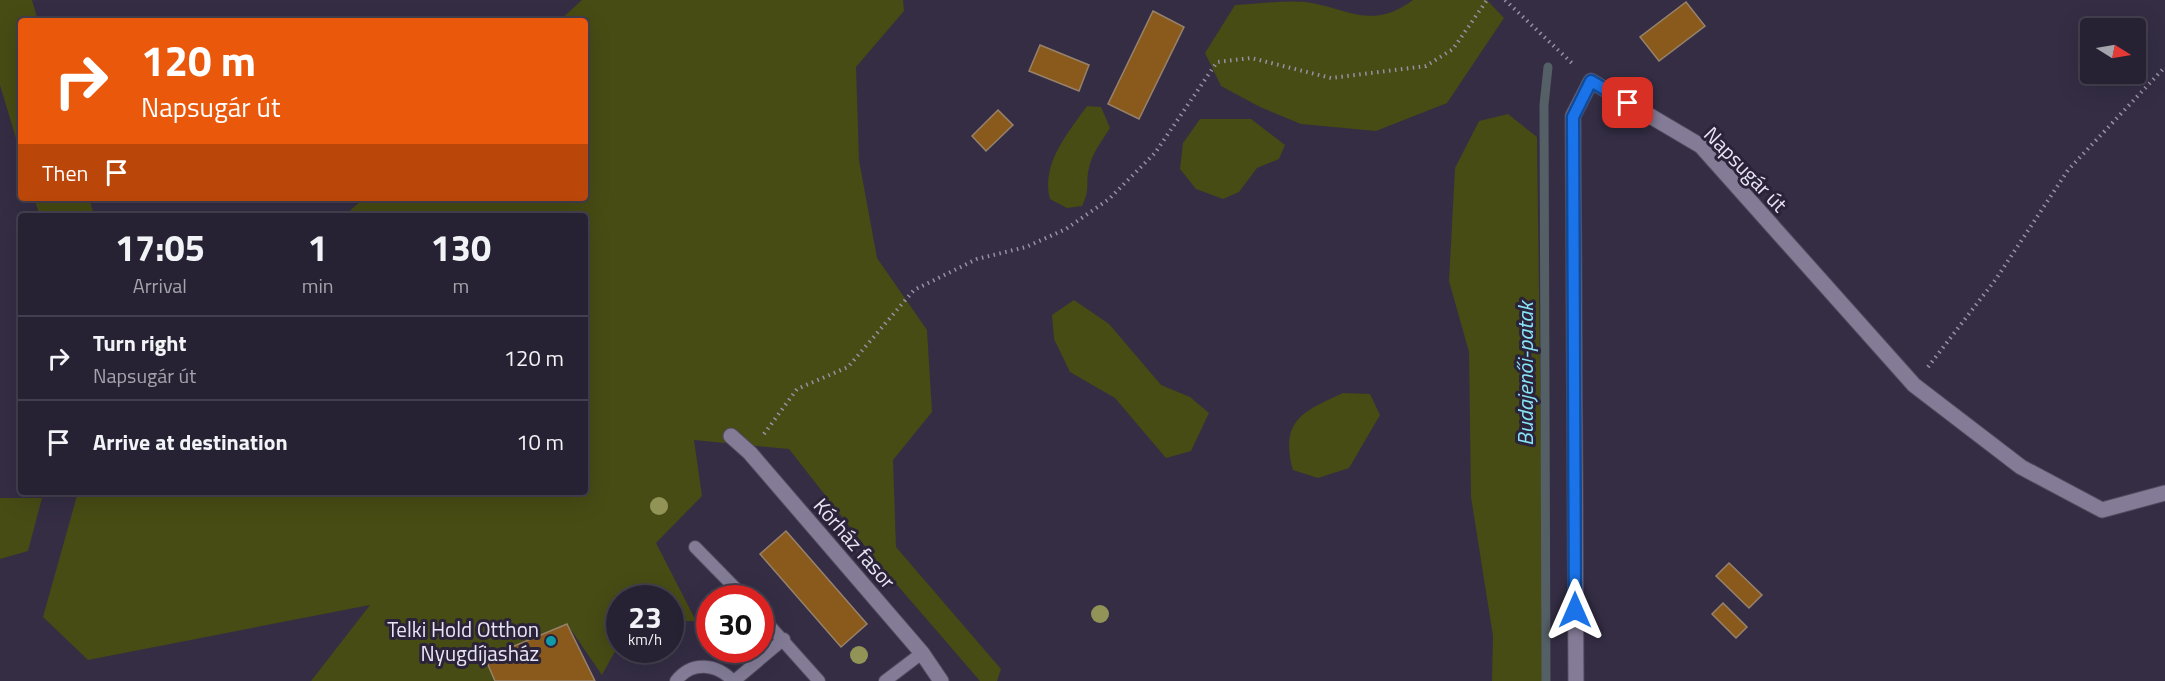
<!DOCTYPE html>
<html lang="en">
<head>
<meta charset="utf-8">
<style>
  :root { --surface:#272233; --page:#2f2a3b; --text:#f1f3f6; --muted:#a4a4ac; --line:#433f4e }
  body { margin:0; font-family:"Titillium Web",sans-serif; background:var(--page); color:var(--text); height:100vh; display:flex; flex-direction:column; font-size:22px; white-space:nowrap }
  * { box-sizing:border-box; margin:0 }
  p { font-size:20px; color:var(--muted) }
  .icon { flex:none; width:33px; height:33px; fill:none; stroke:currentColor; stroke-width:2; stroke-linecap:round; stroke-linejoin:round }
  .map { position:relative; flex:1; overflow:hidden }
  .side { position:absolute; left:18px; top:213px; width:570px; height:282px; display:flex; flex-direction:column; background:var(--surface); border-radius:6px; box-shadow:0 6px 24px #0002,0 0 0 2px var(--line) }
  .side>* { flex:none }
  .banner { position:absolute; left:18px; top:18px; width:570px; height:183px; border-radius:6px; box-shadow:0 6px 24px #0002,0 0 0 2px var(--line); background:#ea580c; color:#fff; overflow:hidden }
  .needle { width:39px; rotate:101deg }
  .controls { position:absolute; left:2080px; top:18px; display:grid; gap:12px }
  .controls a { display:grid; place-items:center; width:66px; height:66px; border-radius:6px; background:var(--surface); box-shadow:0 6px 24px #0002,0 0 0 2px var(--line); font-size:30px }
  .speed { position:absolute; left:606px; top:585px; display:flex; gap:12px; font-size:30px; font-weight:700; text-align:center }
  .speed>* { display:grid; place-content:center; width:78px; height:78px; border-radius:50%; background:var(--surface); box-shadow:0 6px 24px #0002,0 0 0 2px var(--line); line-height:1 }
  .speed small { font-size:15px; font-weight:400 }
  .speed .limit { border:9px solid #d22; background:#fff; color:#111 }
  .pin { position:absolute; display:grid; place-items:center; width:51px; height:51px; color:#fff; margin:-26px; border-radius:12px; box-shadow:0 3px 9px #0006 }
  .me { position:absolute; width:66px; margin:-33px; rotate:0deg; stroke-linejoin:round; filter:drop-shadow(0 0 4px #0008) }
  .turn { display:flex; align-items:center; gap:21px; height:126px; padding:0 24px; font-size:27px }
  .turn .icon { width:78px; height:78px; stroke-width:2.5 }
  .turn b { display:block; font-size:42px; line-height:51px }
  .then { display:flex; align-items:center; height:57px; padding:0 24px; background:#0003; gap:12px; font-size:22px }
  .eta { display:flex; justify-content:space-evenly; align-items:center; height:102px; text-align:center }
  .eta b { font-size:36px; font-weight:700; line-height:42px }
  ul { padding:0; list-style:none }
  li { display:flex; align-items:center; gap:18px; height:84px; padding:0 24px; border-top:2px solid var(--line) }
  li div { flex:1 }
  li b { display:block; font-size:22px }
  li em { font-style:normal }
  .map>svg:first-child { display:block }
  .green { fill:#474b14 }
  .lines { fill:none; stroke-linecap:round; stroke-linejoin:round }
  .stream { stroke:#545f66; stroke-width:9 }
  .building { fill:#8a5a1d; stroke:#97826c; stroke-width:1.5 }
  .service-casing { stroke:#514b5e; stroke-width:14 }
  .minor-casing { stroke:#514b5e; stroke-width:17 }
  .path { stroke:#9791a4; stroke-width:4; stroke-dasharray:1.5 4.5; stroke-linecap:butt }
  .service { stroke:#847c97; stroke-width:12 }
  .minor { stroke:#847c97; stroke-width:15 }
  .tree { fill:#929457 }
  .route-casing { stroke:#114b97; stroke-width:15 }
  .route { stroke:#1a73e8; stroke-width:10 }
  .culture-dot { fill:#0f9aa8; stroke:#2a2339; stroke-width:2 }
  .labels { text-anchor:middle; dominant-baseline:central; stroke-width:6; stroke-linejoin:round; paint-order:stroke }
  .street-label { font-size:21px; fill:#e8e4f3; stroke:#2a2339 }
  .poi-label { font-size:21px; fill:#e8e4f3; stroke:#2a2339; text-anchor:end }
  .water-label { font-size:22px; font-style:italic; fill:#89e4f8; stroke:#2a2339 }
</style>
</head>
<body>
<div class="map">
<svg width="2165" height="681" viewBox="0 0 2165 681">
  <rect width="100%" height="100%" fill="#342d44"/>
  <g class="green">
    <polygon points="0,0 32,0 38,21 21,21 21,155 0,85"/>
    <polygon points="582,0 903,0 904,11 856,67 859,160 877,258 927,330 932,412 893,460 896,547 1001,669 997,681 980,681 879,564 789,449 694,440 702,496 656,543 696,621 671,621 670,598 620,598 619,644 602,675 567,624 485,658 495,681 311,681 370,605 88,660 43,617 78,492 585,492 585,471 591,468 585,470 585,216 344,216 364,198 585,198 585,21 559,21"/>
    <path d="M1413 0H1487L1504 18 1447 103 1376 131 1301 124 1260 107 1221 86 1205 53 1235 5C1257 4 1284 0 1306 2 1348 8 1371 31 1413 0Z"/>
    <path d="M1087 106 1101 107 1110 128C1102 141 1092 153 1089 168 1085 184 1091 188 1082 206L1067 208 1050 199C1041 164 1067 134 1087 106Z"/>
    <polygon points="1508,114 1537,137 1544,681 1492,681 1493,636 1471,497 1469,352 1449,281 1455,168 1479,121"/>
    <polygon points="1200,119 1251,119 1285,145 1279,159 1257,168 1239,192 1223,199 1196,189 1180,169 1183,143"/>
    <polygon points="34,198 89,198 94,215 40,216"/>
    <polygon points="1074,300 1109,324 1161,385 1190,397 1209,413 1191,451 1166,458 1115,398 1070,372 1054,339 1052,315"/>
    <path d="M1343 393 1370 394 1380 415 1349 468 1318 478 1293 470C1280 420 1302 412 1343 393Z"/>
    <polygon points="0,498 42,498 28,551 0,559"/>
  </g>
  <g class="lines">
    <polyline class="stream" points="1546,681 1544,105 1548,67"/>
  </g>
  <g class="building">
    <polygon points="1686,2 1705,26 1659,61 1640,37"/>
    <polygon points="1153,11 1184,27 1139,119 1108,104"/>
    <polygon points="1040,45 1089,65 1079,91 1029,71"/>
    <polygon points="998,110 1013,125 986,151 972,136"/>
    <polygon points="786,531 867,624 841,647 760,554"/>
    <polygon points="1729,563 1762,595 1749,608 1716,576"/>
    <polygon points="1723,603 1747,627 1736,638 1712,614"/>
    <polygon points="567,624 595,681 495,681 485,658"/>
  </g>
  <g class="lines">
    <g class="service-casing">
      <g id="service">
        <polyline points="695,547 745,598"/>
        <polyline points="760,615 819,681"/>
        <path d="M676 681C692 660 717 664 733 681"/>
        <polyline points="734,681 784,639"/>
        <polyline points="885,681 922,653"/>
      </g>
    </g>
    <g class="minor-casing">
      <g id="minor">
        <polyline points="731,436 750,453 922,653 941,681"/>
        <polyline points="1576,681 1573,116 1591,81 1701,146 1914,385 2021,467 2102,510 2165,493"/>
      </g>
    </g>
    <g class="path">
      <polyline points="1505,0 1574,65"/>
      <polyline points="1928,367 1996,279 2068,170 2165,67"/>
      <polyline points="764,434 797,389 848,367 914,290 977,259 1026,247 1066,229 1109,199 1155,153 1217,62 1251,58 1331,78 1426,66 1453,49 1487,0"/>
    </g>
    <use href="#service" class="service"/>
    <use href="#minor" class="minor"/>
  </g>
  <g class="tree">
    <circle cx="659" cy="506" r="9"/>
    <circle cx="1100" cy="614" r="9"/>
    <circle cx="859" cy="655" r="9"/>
  </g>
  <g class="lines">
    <g class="route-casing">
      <polyline id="route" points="1575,610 1573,117 1591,81 1628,103"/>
    </g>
    <use href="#route" class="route"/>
  </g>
  <circle class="culture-dot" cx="551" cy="641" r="6"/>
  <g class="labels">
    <g class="street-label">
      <text transform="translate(1746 169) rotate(46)">Napsugár út</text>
      <text transform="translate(855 543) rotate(49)">Kórház fasor</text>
    </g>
    <g class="poi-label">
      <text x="539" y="629">Telki Hold Otthon<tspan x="539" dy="24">Nyugdíjasház</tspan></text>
    </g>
    <g class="water-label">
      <text transform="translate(1525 374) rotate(-90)">Budajenői-patak</text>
    </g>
  </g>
</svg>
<div class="controls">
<a><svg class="needle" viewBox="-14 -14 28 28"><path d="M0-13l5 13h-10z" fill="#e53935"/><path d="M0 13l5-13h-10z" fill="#a4a4ac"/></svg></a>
</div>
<div class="speed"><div>23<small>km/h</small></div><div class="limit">30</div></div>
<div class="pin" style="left:1628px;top:103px;background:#d93025"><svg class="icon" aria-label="arrive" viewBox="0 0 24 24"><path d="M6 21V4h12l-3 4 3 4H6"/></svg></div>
<svg class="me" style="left:1575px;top:610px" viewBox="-20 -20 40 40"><path d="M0-17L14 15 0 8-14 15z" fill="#1a73e8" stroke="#fff" stroke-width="4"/></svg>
<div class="banner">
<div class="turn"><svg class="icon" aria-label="right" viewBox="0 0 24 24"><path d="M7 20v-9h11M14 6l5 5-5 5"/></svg><div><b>120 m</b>Napsugár út</div></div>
<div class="then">Then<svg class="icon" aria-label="arrive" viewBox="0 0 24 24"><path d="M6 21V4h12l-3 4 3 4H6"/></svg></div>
</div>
<section class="side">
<div class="eta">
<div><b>17:05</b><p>Arrival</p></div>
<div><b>1</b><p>min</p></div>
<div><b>130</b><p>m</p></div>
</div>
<ul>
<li><svg class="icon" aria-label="right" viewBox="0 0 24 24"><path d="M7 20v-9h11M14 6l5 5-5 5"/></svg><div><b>Turn right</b><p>Napsugár út</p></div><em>120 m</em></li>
<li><svg class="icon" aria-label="arrive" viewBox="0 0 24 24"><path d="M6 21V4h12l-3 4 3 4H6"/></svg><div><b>Arrive at destination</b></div><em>10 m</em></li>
</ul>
</section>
</div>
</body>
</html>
